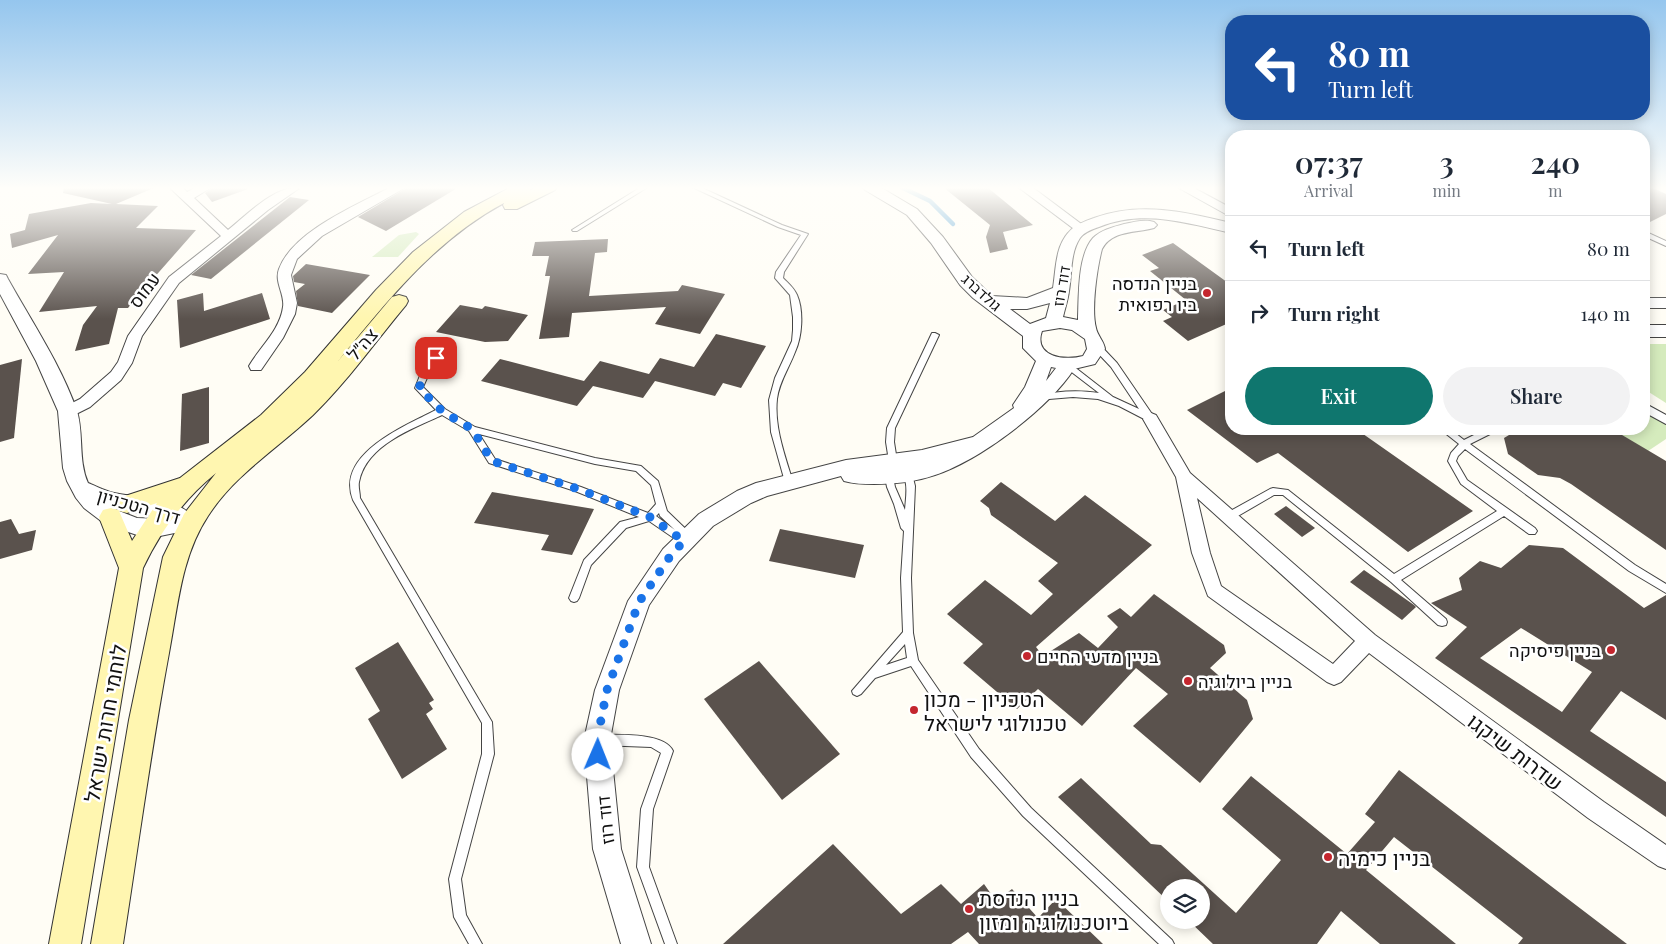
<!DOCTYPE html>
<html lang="en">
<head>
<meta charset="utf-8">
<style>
  :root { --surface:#fff; --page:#f2f2f3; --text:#1f2937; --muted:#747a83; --line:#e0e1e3; --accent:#0f766e }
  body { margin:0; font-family:"Playfair Display",Heebo,serif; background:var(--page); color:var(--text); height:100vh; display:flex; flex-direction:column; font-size:19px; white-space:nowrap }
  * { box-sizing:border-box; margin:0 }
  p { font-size:16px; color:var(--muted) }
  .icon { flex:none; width:28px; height:28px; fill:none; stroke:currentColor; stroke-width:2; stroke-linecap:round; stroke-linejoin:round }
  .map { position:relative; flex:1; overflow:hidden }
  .sheet { position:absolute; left:1225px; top:130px; width:425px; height:305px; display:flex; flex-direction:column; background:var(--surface); border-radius:20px; box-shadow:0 2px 12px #0003 }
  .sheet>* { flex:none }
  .hud { position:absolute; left:1225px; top:15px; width:425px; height:105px; border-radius:20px; box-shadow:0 2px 12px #0003; background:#1a4fa0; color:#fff; overflow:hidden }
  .fabs { position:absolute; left:1160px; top:879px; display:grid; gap:10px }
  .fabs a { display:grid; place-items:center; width:50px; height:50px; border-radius:50%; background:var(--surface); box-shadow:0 2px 12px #0003; font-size:25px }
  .pin { position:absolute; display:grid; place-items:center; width:42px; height:42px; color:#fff; margin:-21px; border-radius:10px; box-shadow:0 2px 8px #0006 }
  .me { position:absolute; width:55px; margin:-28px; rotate:1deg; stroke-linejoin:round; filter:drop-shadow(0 0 4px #0008) }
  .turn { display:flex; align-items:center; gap:18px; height:105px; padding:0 20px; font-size:22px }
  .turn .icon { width:65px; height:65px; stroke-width:2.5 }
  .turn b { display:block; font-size:35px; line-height:42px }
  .eta { display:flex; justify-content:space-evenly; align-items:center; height:85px; text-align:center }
  .eta b { font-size:30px; font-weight:600; line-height:35px }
  .cta { display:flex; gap:10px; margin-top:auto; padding:10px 20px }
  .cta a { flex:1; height:58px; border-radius:30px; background:var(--accent); color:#fff; font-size:20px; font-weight:600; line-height:58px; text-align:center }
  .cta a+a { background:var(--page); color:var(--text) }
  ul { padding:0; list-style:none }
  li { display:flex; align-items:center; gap:15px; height:65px; padding:0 20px; border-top:1px solid var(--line) }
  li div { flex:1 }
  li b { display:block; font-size:19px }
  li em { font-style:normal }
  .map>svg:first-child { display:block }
  .green { fill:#d5ebbd }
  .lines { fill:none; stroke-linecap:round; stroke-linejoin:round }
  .stream { stroke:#3f96cf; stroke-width:4.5 }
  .building { fill:#5a524d; fill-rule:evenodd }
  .service-casing { stroke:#444; stroke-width:2 }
  .pedestrian-casing { stroke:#444; stroke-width:2 }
  .minor-casing { stroke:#444; stroke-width:2 }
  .tertiary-casing { stroke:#444; stroke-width:2 }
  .secondary-casing { stroke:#333; stroke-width:2 }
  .service { fill:#fff; fill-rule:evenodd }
  .pedestrian { fill:#fff; fill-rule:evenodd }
  .minor { fill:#fff; fill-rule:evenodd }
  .tertiary { fill:#fff; fill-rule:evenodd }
  .secondary { fill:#fff6b0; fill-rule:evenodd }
  .route { stroke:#1a73e8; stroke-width:9; stroke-dasharray:0 16.2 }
  .poi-dot { fill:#c4262e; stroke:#fff; stroke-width:2 }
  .labels { text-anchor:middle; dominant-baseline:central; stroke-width:5; stroke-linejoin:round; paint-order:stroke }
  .far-street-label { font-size:15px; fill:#111; stroke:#fff }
  .poi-label { font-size:18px; fill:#111; stroke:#fff; text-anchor:end }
  .street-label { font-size:18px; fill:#111; stroke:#fff }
  .near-poi-label { font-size:21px; fill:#111; stroke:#fff; text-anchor:start }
  .near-street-label { font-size:21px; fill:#111; stroke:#fff }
</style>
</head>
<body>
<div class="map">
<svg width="1666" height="944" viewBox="0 0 1666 944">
  <rect width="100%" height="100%" fill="#fffdf5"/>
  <g class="green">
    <polygon points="416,232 419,234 398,257 372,257 399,235"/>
    <polygon points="1644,344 1666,344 1666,403 1644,389"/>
    <polygon points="1644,407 1666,420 1666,439 1648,451 1612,429 1644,429"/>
  </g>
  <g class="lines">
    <polyline class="stream" points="901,187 930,201 953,224"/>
  </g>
  <g class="building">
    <polygon points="64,187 156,187 116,204 158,206 136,228 196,230 152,280 150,280 128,308 118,308 109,344 75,351 83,325 97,306 39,312 64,272 28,274 58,235 12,248 10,234 25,230 29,214 91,203 112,204 63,193"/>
    <polygon points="214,187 248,187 248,189 212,202 205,193"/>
    <polygon points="408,187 459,187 386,231 358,217"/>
    <polygon points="943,187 987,187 1033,225 1003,232 1008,249 990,253 986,237 990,225"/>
    <polygon points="1644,187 1651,187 1666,194 1666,214 1644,225"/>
    <polygon points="290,197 309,200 211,279 191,275"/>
    <polygon points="608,239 607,252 595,253 589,296 678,291 682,285 725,294 700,334 655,324 666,307 572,313 569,337 539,339 550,276 545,276 549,256 532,256 535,242"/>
    <polygon points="1173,243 1231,285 1231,322 1188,341 1163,321 1172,317 1163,310 1186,300 1150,271 1159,268 1142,255"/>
    <polygon points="306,264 370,275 332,313 298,306 296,291 305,284 294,282 293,276"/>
    <polygon points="203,293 204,311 262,293 270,319 180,348 177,300"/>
    <polygon points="460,305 482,309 485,306 528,315 508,341 485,342 436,332"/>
    <polygon points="716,334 766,346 741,388 723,383 715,396 655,381 643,398 593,386 577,406 481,381 500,359 584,381 600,361 649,374 660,358 694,367"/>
    <polygon points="22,359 14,438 0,442 0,365"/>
    <polygon points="209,387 209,443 180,451 182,394"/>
    <polygon points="1231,388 1231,429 1356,429 1473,511 1408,552 1278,453 1257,463 1187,410"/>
    <polygon points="1519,429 1612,429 1666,461 1666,550 1571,484 1560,478 1538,475 1508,454 1504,438"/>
    <polygon points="1001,482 1055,521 1085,495 1152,545 1036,647 1043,656 1079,633 1098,648 1118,627 1107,616 1120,608 1131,617 1154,594 1224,645 1226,653 1210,668 1247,700 1253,719 1200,783 1133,726 1168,694 1136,668 1082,726 1038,689 1017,709 963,663 983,644 947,614 985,580 1031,615 1053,594 1038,581 1058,563 991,515 989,508 980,501"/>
    <polygon points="492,492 594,509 572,555 541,550 549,535 474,523"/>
    <polygon points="1286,506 1315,528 1302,537 1274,514"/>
    <polygon points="11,519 19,534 36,530 32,550 0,559 0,522"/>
    <polygon points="780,529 864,545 855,578 769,561"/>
    <path d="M1529 545 1563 548 1644 608 1666 595V720L1621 691 1590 731 1666 782V817L1435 658 1467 627 1431 603 1462 590 1459 578 1480 561 1501 568ZM1521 628 1592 672 1562 712 1480 658Z"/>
    <polygon points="1364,570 1414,605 1416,607 1402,620 1350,582"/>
    <polygon points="398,642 434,700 429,703 433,709 426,714 447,749 402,779 368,719 380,711 355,668"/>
    <polygon points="759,661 840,754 782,800 704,699"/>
    <polygon points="1399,770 1627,944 1518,944 1523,938 1394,837 1366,870 1456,944 1380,944 1341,911 1317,944 1213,944 1188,920 1201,920 1201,888 1169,888 1169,902 1058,797 1081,778 1151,844 1161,845 1236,913 1281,860 1222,809 1251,776 1347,854 1375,822 1365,814"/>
    <polygon points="833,844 901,914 941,884 961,904 984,884 996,901 1012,889 1038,918 1056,899 1103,944 979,944 968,932 951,944 723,944"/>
  </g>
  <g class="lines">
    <g class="service-casing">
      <g id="service">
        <polygon points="641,187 648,187 577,231 573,231 572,230"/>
        <path d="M692 187H700L782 225 808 234 784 272 783 278C788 283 794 288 797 295 804 311 802 337 795 352 789 368 779 382 777 399 774 427 785 456 793 482L792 484H786L785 482 771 432 769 400 775 378 792 341 793 330V317L790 295 775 278 776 272 801 235 778 227Z"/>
        <polygon points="1644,231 1666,241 1666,246 1644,236"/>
        <path d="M932 333H935L939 335 895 428 894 442 897 461 893 477 895 487 905 510C906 496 909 482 901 471L902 469H908L912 474 915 486 911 578 913 633 918 660 979 749 1031 808 1172 940 1174 944H1159L1023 816 971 757 911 666 875 678 861 694 857 696 853 694 852 691 903 632 901 578 904 531 901 528 894 504 887 487 885 477 889 461 886 442 887 428ZM905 644 907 658 886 665Z"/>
        <path d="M1096 343 1099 344 1117 363 1154 417 1155 419 1154 421H1148L1119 406 1098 399 1073 397 1037 400 1036 398 1037 396C1057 391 1078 390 1099 393L1065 367 1064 365 1065 363 1068 362 1113 397 1139 409 1111 367 1093 348 1092 346Z"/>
        <path d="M446 344 450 347 430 371 423 387 445 409 475 427 595 458 641 466 658 481 667 511 693 536 691 539 688 540 687 544 684 545 649 521 626 528 591 565 579 598 577 601 574 602 571 601 569 598 584 560 620 522 639 517 575 491 489 463 469 431 442 415C412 429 366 445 359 482 358 487 360 493 360 498L492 722 494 754 461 879 466 915 482 944H469L454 917 449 879 482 754V723L353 500C335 454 405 426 436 410L415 388 423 368 443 345ZM479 434 595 464 636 471 651 485 656 504 648 513 581 487 495 459ZM659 513 660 516 675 530 656 516Z"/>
        <polygon points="1440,429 1450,429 1464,440 1486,429 1497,429 1496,431 1470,444 1635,565 1666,584 1666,593 1629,571 1465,449 1458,456 1456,461 1467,480 1535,528 1537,531 1535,534 1529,534 1504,516 1401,580 1446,619 1447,622 1446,625 1442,626 1438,625 1391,582 1283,495 1274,495 1231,520 1225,520 1223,517 1225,514 1270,489 1273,488 1288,490 1394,574 1497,511 1461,484 1448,461 1451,453 1459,444"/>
        <path d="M599 735C617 735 664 732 673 751L653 809 649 867 677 944H665L637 867 641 809 661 753 651 747 599 745 595 744 594 740 595 736Z"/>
      </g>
    </g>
    <g class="pedestrian-casing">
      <polygon id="pedestrian" points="1644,403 1666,415 1666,424 1644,412"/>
    </g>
    <g class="minor-casing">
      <g id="minor">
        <path d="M169 187H182L187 192 197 187H212L194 198 228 230C249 213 274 186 301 187L268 210 179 283 142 336 132 363 121 380 90 407 72 416 67 417 62 416 59 412 62 408 80 399 111 372 118 362 128 336 169 277 221 236Z"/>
        <path d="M391 187H406L322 236 297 259 291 275 297 303 295 314 283 338 261 370H251L249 366C260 347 280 330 283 307 285 294 274 282 279 269 293 231 357 205 391 187Z"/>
        <polygon points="1018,187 1032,187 1088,229 1086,232 1078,232"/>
        <polygon points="1177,187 1192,187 1231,208 1231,217"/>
        <path d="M1151 413 1156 415 1190 473 1375 635 1604 802 1666 845V869L1658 866 1588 818 1369 653 1341 682 1334 685 1327 682 1208 596 1192 553 1176 477 1143 419 1146 415ZM1197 498 1355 641 1333 664 1221 586 1210 553Z"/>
      </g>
    </g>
    <g class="tertiary-casing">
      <g id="tertiary">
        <path d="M863 187H880L917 209 943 237 972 277 992 296 1027 298 1053 288C1056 270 1055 248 1068 233 1074 225 1085 221 1094 218 1140 201 1186 212 1231 223V233C1187 223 1143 209 1099 227 1093 229 1084 232 1080 238 1070 253 1072 274 1069 291 1068 300 1065 308 1063 317L1078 320C1079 298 1077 256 1093 238 1101 230 1113 227 1124 224 1134 222 1145 219 1154 222L1157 225 1154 228C1136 233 1112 230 1102 249 1097 268 1091 309 1096 328 1097 335 1104 341 1105 349L1095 364 1074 369C1048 409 980 460 935 475 915 482 895 484 874 484 864 484 854 484 844 481L841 476 767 496 751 503 713 526 679 561 649 605 619 690 610 740 621 849 651 944H621L593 849 584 740 595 690 628 601 663 549 699 514 737 491 756 483 846 460 922 450 973 437 1014 408 1013 405 1025 387 1036 361 1023 348V336L973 298 960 285 931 243 907 215 865 190ZM1050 303 1046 318 1030 324 1010 309H1027ZM1060 328 1072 330 1085 339 1087 349 1083 356C1065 361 1033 357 1042 331ZM1051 367 1056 368 1046 381Z"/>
        <path d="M0 274 6 275 8 279C32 322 61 365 77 411 84 435 78 460 88 483 96 486 105 491 114 493 132 497 179 499 189 514L199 516 202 522 199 528 160 536 137 535 105 524 84 508 76 498 67 481 63 468 58 411 36 361 0 294ZM114 509 161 517 164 519 137 518Z"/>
        <rect x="1644" y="298" width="22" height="10"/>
        <rect x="1644" y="325" width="22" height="12"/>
      </g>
    </g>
    <g class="secondary-casing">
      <path id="secondary" d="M511 187H532L530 190 536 187H557L555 190 517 209H505L503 205 504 203C435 240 387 301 338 361L392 297 399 295 406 297 408 301 406 305C375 342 347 382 313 415 277 449 235 474 208 516 181 557 178 606 169 653 151 750 138 847 123 944H91L129 720 163 557 184 514 216 473C184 499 161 530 143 568L81 944H49L119 568 99 517 103 510 111 508 119 510 115 504 119 498 180 478 261 415 305 372 376 290 413 252 464 212ZM157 503 132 541 119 511 127 513Z"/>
    </g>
    <use href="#service" class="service"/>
    <use href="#pedestrian" class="pedestrian"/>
    <use href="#minor" class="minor"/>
    <use href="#tertiary" class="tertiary"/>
    <use href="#secondary" class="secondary"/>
  </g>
  <linearGradient id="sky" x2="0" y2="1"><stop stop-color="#95c6ee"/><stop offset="0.59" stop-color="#fffefa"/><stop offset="1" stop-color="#fffefa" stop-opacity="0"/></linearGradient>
  <rect width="1666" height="319" fill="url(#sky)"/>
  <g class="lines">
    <polyline class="route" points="436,358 426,370 419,388 442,411 472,429 492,461 578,489 650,517 684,541 671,555 639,602 607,690 597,740 598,755"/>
  </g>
  <g class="poi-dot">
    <circle cx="1207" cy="293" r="5"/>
    <circle cx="1611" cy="650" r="5"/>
    <circle cx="1027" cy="656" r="5"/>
    <circle cx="1188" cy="681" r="5"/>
    <circle cx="914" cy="710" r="5"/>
    <circle cx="1328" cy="857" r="5"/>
    <circle cx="969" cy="909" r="5"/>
  </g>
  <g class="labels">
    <g class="far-street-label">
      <text transform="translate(1061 286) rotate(-80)">דוד רוז</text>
      <text transform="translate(982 292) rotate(42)">גולדברג</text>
    </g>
    <g class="poi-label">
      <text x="1197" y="283">בניין הנדסה<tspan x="1197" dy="21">ביו רפואית</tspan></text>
      <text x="1601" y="650">בניין פיסיקה</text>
      <text x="1037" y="656" text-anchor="start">בניין מדעי החיים</text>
      <text x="1198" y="681" text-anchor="start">בניין ביולוגיה</text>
    </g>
    <g class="street-label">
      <text transform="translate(144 290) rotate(-53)">עמוס</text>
      <text transform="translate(362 344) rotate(-49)">צה״ל</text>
      <text transform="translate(139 506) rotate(16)">דרך הטכניון</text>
      <text transform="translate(605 820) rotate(-96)">דוד רוז</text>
    </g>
    <g class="near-poi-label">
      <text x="924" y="698">הטכניון - מכון<tspan x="924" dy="24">טכנולוגי לישראל</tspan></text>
      <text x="1338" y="857">בניין כימיה</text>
      <text x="979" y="897">בניין הנדסת<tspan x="979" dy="24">ביוטכנולוגיה ומזון</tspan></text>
    </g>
    <g class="near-street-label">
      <text transform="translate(104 723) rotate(-80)">לוחמי חרות ישראל</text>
      <text transform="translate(1516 751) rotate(37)">שדרות שיקגו</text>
    </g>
  </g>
</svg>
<div class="fabs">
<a><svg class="icon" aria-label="layers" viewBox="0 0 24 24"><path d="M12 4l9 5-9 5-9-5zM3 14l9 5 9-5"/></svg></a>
</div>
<div class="pin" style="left:436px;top:358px;background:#d93025"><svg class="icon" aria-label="arrive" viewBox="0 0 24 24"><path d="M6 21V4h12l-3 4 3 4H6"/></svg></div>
<svg class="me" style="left:598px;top:755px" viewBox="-20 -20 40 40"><circle r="19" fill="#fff"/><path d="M0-13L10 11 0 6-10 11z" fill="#1a73e8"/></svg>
<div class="hud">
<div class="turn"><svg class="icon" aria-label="left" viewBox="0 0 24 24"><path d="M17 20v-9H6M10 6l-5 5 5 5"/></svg><div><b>80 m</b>Turn left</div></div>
</div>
<section class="sheet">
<div class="eta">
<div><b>07:37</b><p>Arrival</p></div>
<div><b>3</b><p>min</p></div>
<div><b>240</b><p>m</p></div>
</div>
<ul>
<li><svg class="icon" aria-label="left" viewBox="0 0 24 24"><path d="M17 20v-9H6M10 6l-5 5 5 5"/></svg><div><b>Turn left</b></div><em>80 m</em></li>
<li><svg class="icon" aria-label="right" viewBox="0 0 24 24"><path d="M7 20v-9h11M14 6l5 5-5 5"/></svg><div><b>Turn right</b></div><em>140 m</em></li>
</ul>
<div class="cta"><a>Exit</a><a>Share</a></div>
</section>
</div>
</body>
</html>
